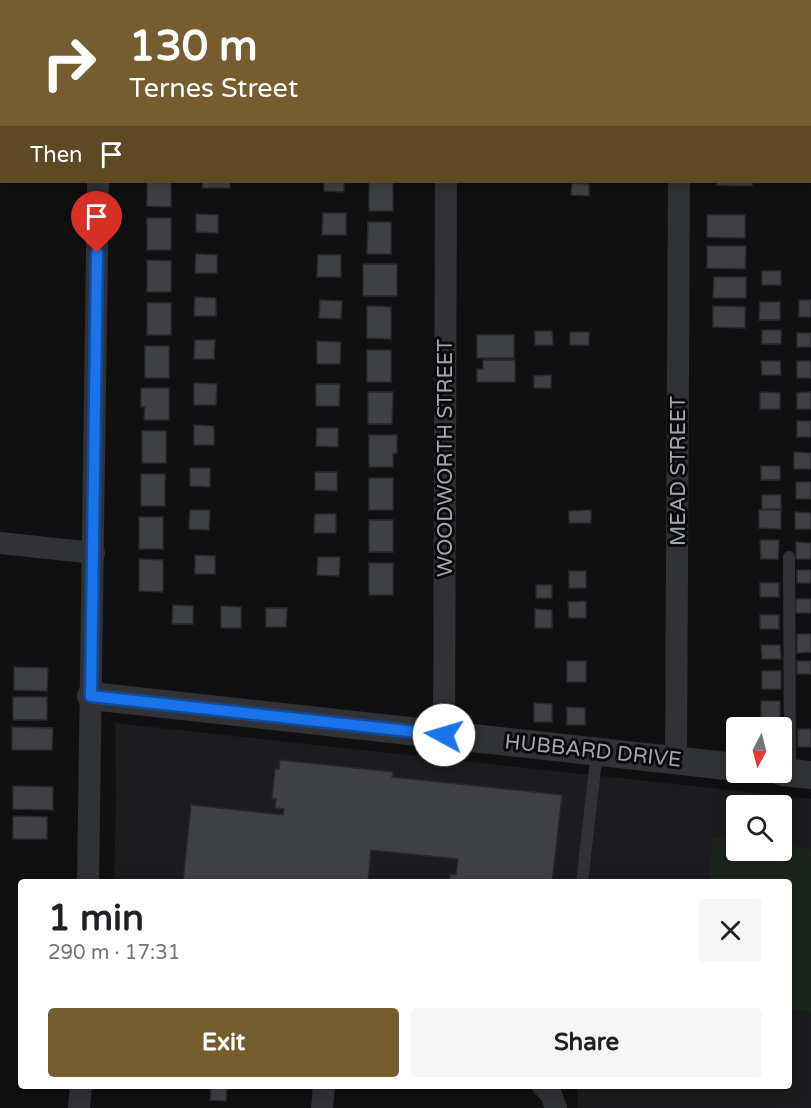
<!DOCTYPE html>
<html lang="en">
<head>
<meta charset="utf-8">
<style>
  :root { --surface:#fff; --page:#f6f6f6; --text:#202124; --muted:#757577; --accent:#755d2f }
  body { margin:0; font-family:"Varela Round",sans-serif; background:var(--page); color:var(--text); height:100vh; display:flex; flex-direction:column; font-size:22px; white-space:nowrap }
  * { box-sizing:border-box; margin:0 }
  p { font-size:20px; color:var(--muted) }
  .icon { flex:none; width:33px; height:33px; fill:none; stroke:currentColor; stroke-width:2; stroke-linecap:round; stroke-linejoin:round }
  .map { position:relative; flex:1; overflow:hidden }
  .panel { position:absolute; left:18px; top:879px; width:774px; height:210px; display:flex; flex-direction:column; background:var(--surface); border-radius:6px; box-shadow:0 3px 15px #0003 }
  .panel>* { flex:none }
  .guide { position:absolute; left:0px; top:0px; width:812px; height:183px; box-shadow:0 3px 15px #0003; background:#755d2f; color:#fff; overflow:hidden }
  .needle { width:39px; rotate:187deg }
  .buttons { position:absolute; left:726px; top:717px; display:grid; gap:12px }
  .buttons a { display:grid; place-items:center; width:66px; height:66px; border-radius:6px; background:var(--surface); box-shadow:0 3px 15px #0003; font-size:30px }
  .pin { position:absolute; display:grid; place-items:center; width:51px; height:51px; color:#fff; margin:-62px -26px; border-radius:50% 50% 50% 0; rotate:-45deg; box-shadow:0 0 6px #0007 }
  .pin .icon { rotate:45deg }
  .me { position:absolute; width:66px; margin:-33px; rotate:276deg; stroke-linejoin:round; filter:drop-shadow(0 0 4px #0008) }
  .turn { display:flex; align-items:center; gap:21px; height:126px; padding:0 30px; font-size:27px }
  .turn .icon { width:78px; height:78px; stroke-width:2.5 }
  .turn b { display:block; font-size:42px; line-height:51px }
  .then { display:flex; align-items:center; height:57px; padding:0 30px; background:#0003; gap:12px; font-size:22px }
  .round { display:grid; place-items:center; flex:none; width:63px; height:63px; border-radius:6px; background:var(--page) }
  .overview { display:flex; align-items:center; justify-content:space-between; height:102px; padding:0 30px }
  h1 { font-size:36px; font-weight:800; line-height:45px }
  .cta { display:flex; gap:12px; margin-top:auto; padding:12px 30px }
  .cta a { flex:1; height:69px; border-radius:6px; background:var(--accent); color:#fff; font-size:24px; font-weight:800; line-height:69px; text-align:center }
  .cta a+a { background:var(--page); color:var(--text) }
  .map>svg:first-child { display:block }
  .built { fill:#1c1c1e; fill-rule:evenodd }
  .green { fill:#1d231d }
  .building { fill:#3f4044; stroke:#2a2a2d; stroke-width:1.5 }
  .lines { fill:none; stroke-linecap:round; stroke-linejoin:round }
  .service { stroke:#313235; stroke-width:12 }
  .minor { stroke:#313235; stroke-width:22 }
  .tertiary { stroke:#313235; stroke-width:28 }
  .route-casing { stroke:#114b97; stroke-width:15 }
  .route { stroke:#1a73e8; stroke-width:10 }
  .labels { text-anchor:middle; dominant-baseline:central; stroke-width:6; stroke-linejoin:round; paint-order:stroke }
  .street-label { font-size:21px; fill:#a2a6b0; stroke:#0b0b0c }
</style>
</head>
<body>
<div class="map">
<svg width="811" height="1108" viewBox="0 0 811 1108">
  <rect width="100%" height="100%" fill="#101011"/>
  <path class="built" d="M115 723 811 799V1108H578V1086H789V882H114L116 798ZM736 806H782V850H736Z"/>
  <polygon class="green" points="713,837 736,840 736,850 782,850 782,845 811,849 811,1012 789,1009 789,882 708,882"/>
  <g class="building">
    <rect x="600" y="0" width="42" height="2"/>
    <rect x="706" y="0" width="41" height="2"/>
    <polygon points="147,182 171,182 171,207 147,206"/>
    <polygon points="203,182 230,182 230,188 202,188"/>
    <polygon points="324,182 344,182 344,192 324,191"/>
    <rect x="369" y="182" width="24" height="29"/>
    <polygon points="717,182 752,182 752,186 717,185"/>
    <polygon points="572,183 589,184 589,196 571,195"/>
    <polygon points="323,213 346,213 346,235 322,235"/>
    <polygon points="196,214 218,215 218,233 196,232"/>
    <polygon points="707,215 745,215 745,238 707,237"/>
    <rect x="147" y="218" width="24" height="32"/>
    <polygon points="368,222 391,222 391,254 367,254"/>
    <polygon points="707,246 746,246 745,269 707,268"/>
    <polygon points="196,254 217,255 217,273 195,273"/>
    <polygon points="318,255 341,255 341,277 317,277"/>
    <polygon points="147,260 171,261 171,292 147,292"/>
    <rect x="363" y="264" width="34" height="32"/>
    <rect x="762" y="271" width="19" height="14"/>
    <polygon points="714,277 746,277 746,298 713,298"/>
    <polygon points="195,297 216,298 216,316 194,316"/>
    <polygon points="320,300 342,301 341,319 319,318"/>
    <rect x="799" y="300" width="12" height="17"/>
    <polygon points="760,302 780,302 780,320 759,320"/>
    <rect x="147" y="303" width="24" height="32"/>
    <polygon points="367,306 391,307 391,339 367,338"/>
    <polygon points="713,306 745,307 745,328 713,327"/>
    <rect x="762" y="330" width="19" height="14"/>
    <polygon points="535,331 552,331 553,345 535,345"/>
    <rect x="570" y="332" width="19" height="13"/>
    <rect x="797" y="333" width="14" height="14"/>
    <rect x="477" y="335" width="37" height="23"/>
    <polygon points="195,340 215,340 214,359 194,359"/>
    <polygon points="317,341 341,342 340,364 317,364"/>
    <rect x="145" y="346" width="24" height="32"/>
    <rect x="367" y="350" width="24" height="32"/>
    <polygon points="483,360 515,360 515,382 477,382 477,369 483,369"/>
    <polygon points="761,361 780,361 781,375 762,375"/>
    <rect x="797" y="361" width="14" height="17"/>
    <polygon points="551,375 551,388 534,388 534,376"/>
    <polygon points="194,383 217,384 216,405 194,405"/>
    <polygon points="316,384 340,384 339,406 316,406"/>
    <polygon points="141,388 169,388 169,420 144,420 145,407 141,407"/>
    <polygon points="368,392 393,392 392,424 368,424"/>
    <polygon points="760,392 780,393 780,409 760,409"/>
    <polygon points="811,392 811,409 797,409 797,393"/>
    <rect x="797" y="421" width="14" height="16"/>
    <polygon points="194,425 214,426 214,445 194,445"/>
    <polygon points="317,428 338,428 338,447 316,446"/>
    <rect x="142" y="431" width="24" height="32"/>
    <polygon points="369,435 397,435 397,453 393,454 393,467 369,467"/>
    <polygon points="794,452 811,453 811,469 794,469"/>
    <rect x="761" y="466" width="19" height="14"/>
    <polygon points="190,468 210,468 210,487 190,486"/>
    <polygon points="315,472 337,472 337,491 315,490"/>
    <rect x="141" y="474" width="24" height="32"/>
    <rect x="369" y="478" width="24" height="32"/>
    <rect x="796" y="482" width="15" height="17"/>
    <rect x="762" y="495" width="19" height="14"/>
    <polygon points="190,510 210,510 209,530 189,529"/>
    <polygon points="591,510 591,523 569,523 569,511"/>
    <polygon points="759,510 781,510 781,529 759,528"/>
    <polygon points="795,512 811,513 811,529 795,529"/>
    <polygon points="315,514 336,514 336,533 314,533"/>
    <rect x="139" y="517" width="24" height="32"/>
    <rect x="369" y="520" width="24" height="32"/>
    <polygon points="760,540 779,540 778,559 761,559"/>
    <polygon points="796,542 811,543 811,559 796,559"/>
    <polygon points="195,555 215,556 215,574 195,574"/>
    <polygon points="318,557 340,557 339,576 317,575"/>
    <polygon points="139,559 163,560 163,592 139,591"/>
    <rect x="369" y="563" width="24" height="32"/>
    <rect x="797" y="570" width="14" height="13"/>
    <rect x="569" y="571" width="17" height="17"/>
    <rect x="760" y="583" width="19" height="14"/>
    <rect x="536" y="585" width="16" height="13"/>
    <rect x="796" y="599" width="15" height="14"/>
    <polygon points="586,601 586,618 569,618 568,602"/>
    <polygon points="173,605 193,606 193,624 172,624"/>
    <polygon points="221,606 241,607 241,628 221,628"/>
    <polygon points="266,608 287,608 286,627 266,627"/>
    <polygon points="535,609 552,610 552,628 535,628"/>
    <rect x="760" y="615" width="19" height="14"/>
    <polygon points="797,634 811,634 811,652 797,653"/>
    <polygon points="761,645 780,645 781,659 762,659"/>
    <rect x="567" y="661" width="19" height="21"/>
    <rect x="797" y="661" width="14" height="13"/>
    <polygon points="14,667 48,668 47,691 14,690"/>
    <rect x="762" y="671" width="19" height="18"/>
    <rect x="13" y="697" width="34" height="23"/>
    <rect x="761" y="701" width="19" height="18"/>
    <polygon points="534,703 552,704 552,722 534,722"/>
    <polygon points="567,707 585,708 585,725 567,725"/>
    <polygon points="12,727 53,728 52,750 12,750"/>
    <rect x="798" y="729" width="13" height="18"/>
    <polygon points="280,760 393,772 392,777 562,795 552,882 449,882 450,874 456,875 458,859 371,850 368,882 183,882 191,805 283,815 284,809 275,808 276,799 272,799 275,769 279,769"/>
    <polygon points="13,786 53,787 53,810 13,809"/>
    <polygon points="13,816 47,817 47,839 13,839"/>
    <polygon points="211,1086 227,1086 226,1101 210,1100"/>
  </g>
  <g class="lines">
    <g class="service">
      <polyline points="789,557 790,773"/>
      <polyline points="582,882 597,752"/>
    </g>
    <g class="minor">
      <polyline points="100,2 100,0"/>
      <polyline points="447,2 447,0"/>
      <polyline points="679,2 679,0"/>
      <polyline points="810,129 811,129"/>
      <polyline points="0,543 94,553"/>
      <polyline points="444,735 446,182"/>
      <polyline points="676,760 679,182"/>
      <polyline points="88,882 98,182"/>
      <polyline points="543,1086 551,1094 556,1108"/>
      <polyline points="79,1108 81,1086"/>
      <polyline points="322,1108 324,1086"/>
    </g>
    <g class="tertiary">
      <polyline points="91,696 736,767"/>
      <polyline points="782,772 811,775"/>
    </g>
  </g>
  <g class="lines">
    <g class="route-casing">
      <polyline id="route" points="97,253 91,696 444,735"/>
    </g>
    <use href="#route" class="route"/>
  </g>
  <g class="labels">
    <g class="street-label">
      <text transform="translate(445 458) rotate(-90)">WOODWORTH STREET</text>
      <text transform="translate(678 471) rotate(-90)">MEAD STREET</text>
      <text transform="translate(593 751) rotate(6)">HUBBARD DRIVE</text>
    </g>
  </g>
</svg>
<div class="buttons">
<a><svg class="needle" viewBox="-14 -14 28 28"><path d="M0-13l5 13h-10z" fill="#e53935"/><path d="M0 13l5-13h-10z" fill="#757577"/></svg></a>
<a><svg class="icon" aria-label="search" viewBox="0 0 24 24"><circle cx="10" cy="10" r="6"/><path d="M15 15l6 6"/></svg></a>
</div>
<div class="pin" style="left:97px;top:253px;background:#d93025"><svg class="icon" aria-label="arrive" viewBox="0 0 24 24"><path d="M6 21V4h12l-3 4 3 4H6"/></svg></div>
<svg class="me" style="left:444px;top:735px" viewBox="-20 -20 40 40"><circle r="19" fill="#fff"/><path d="M0-13L10 11 0 6-10 11z" fill="#1a73e8"/></svg>
<div class="guide">
<div class="turn"><svg class="icon" aria-label="right" viewBox="0 0 24 24"><path d="M7 20v-9h11M14 6l5 5-5 5"/></svg><div><b>130 m</b>Ternes Street</div></div>
<div class="then">Then<svg class="icon" aria-label="arrive" viewBox="0 0 24 24"><path d="M6 21V4h12l-3 4 3 4H6"/></svg></div>
</div>
<section class="panel">
<div class="overview"><div><h1>1 min</h1><p>290 m · 17:31</p></div><a class="round"><svg class="icon" aria-label="close" viewBox="0 0 24 24"><path d="M6 6l12 12M18 6L6 18"/></svg></a></div>
<div class="cta"><a>Exit</a><a>Share</a></div>
</section>
</div>
</body>
</html>
